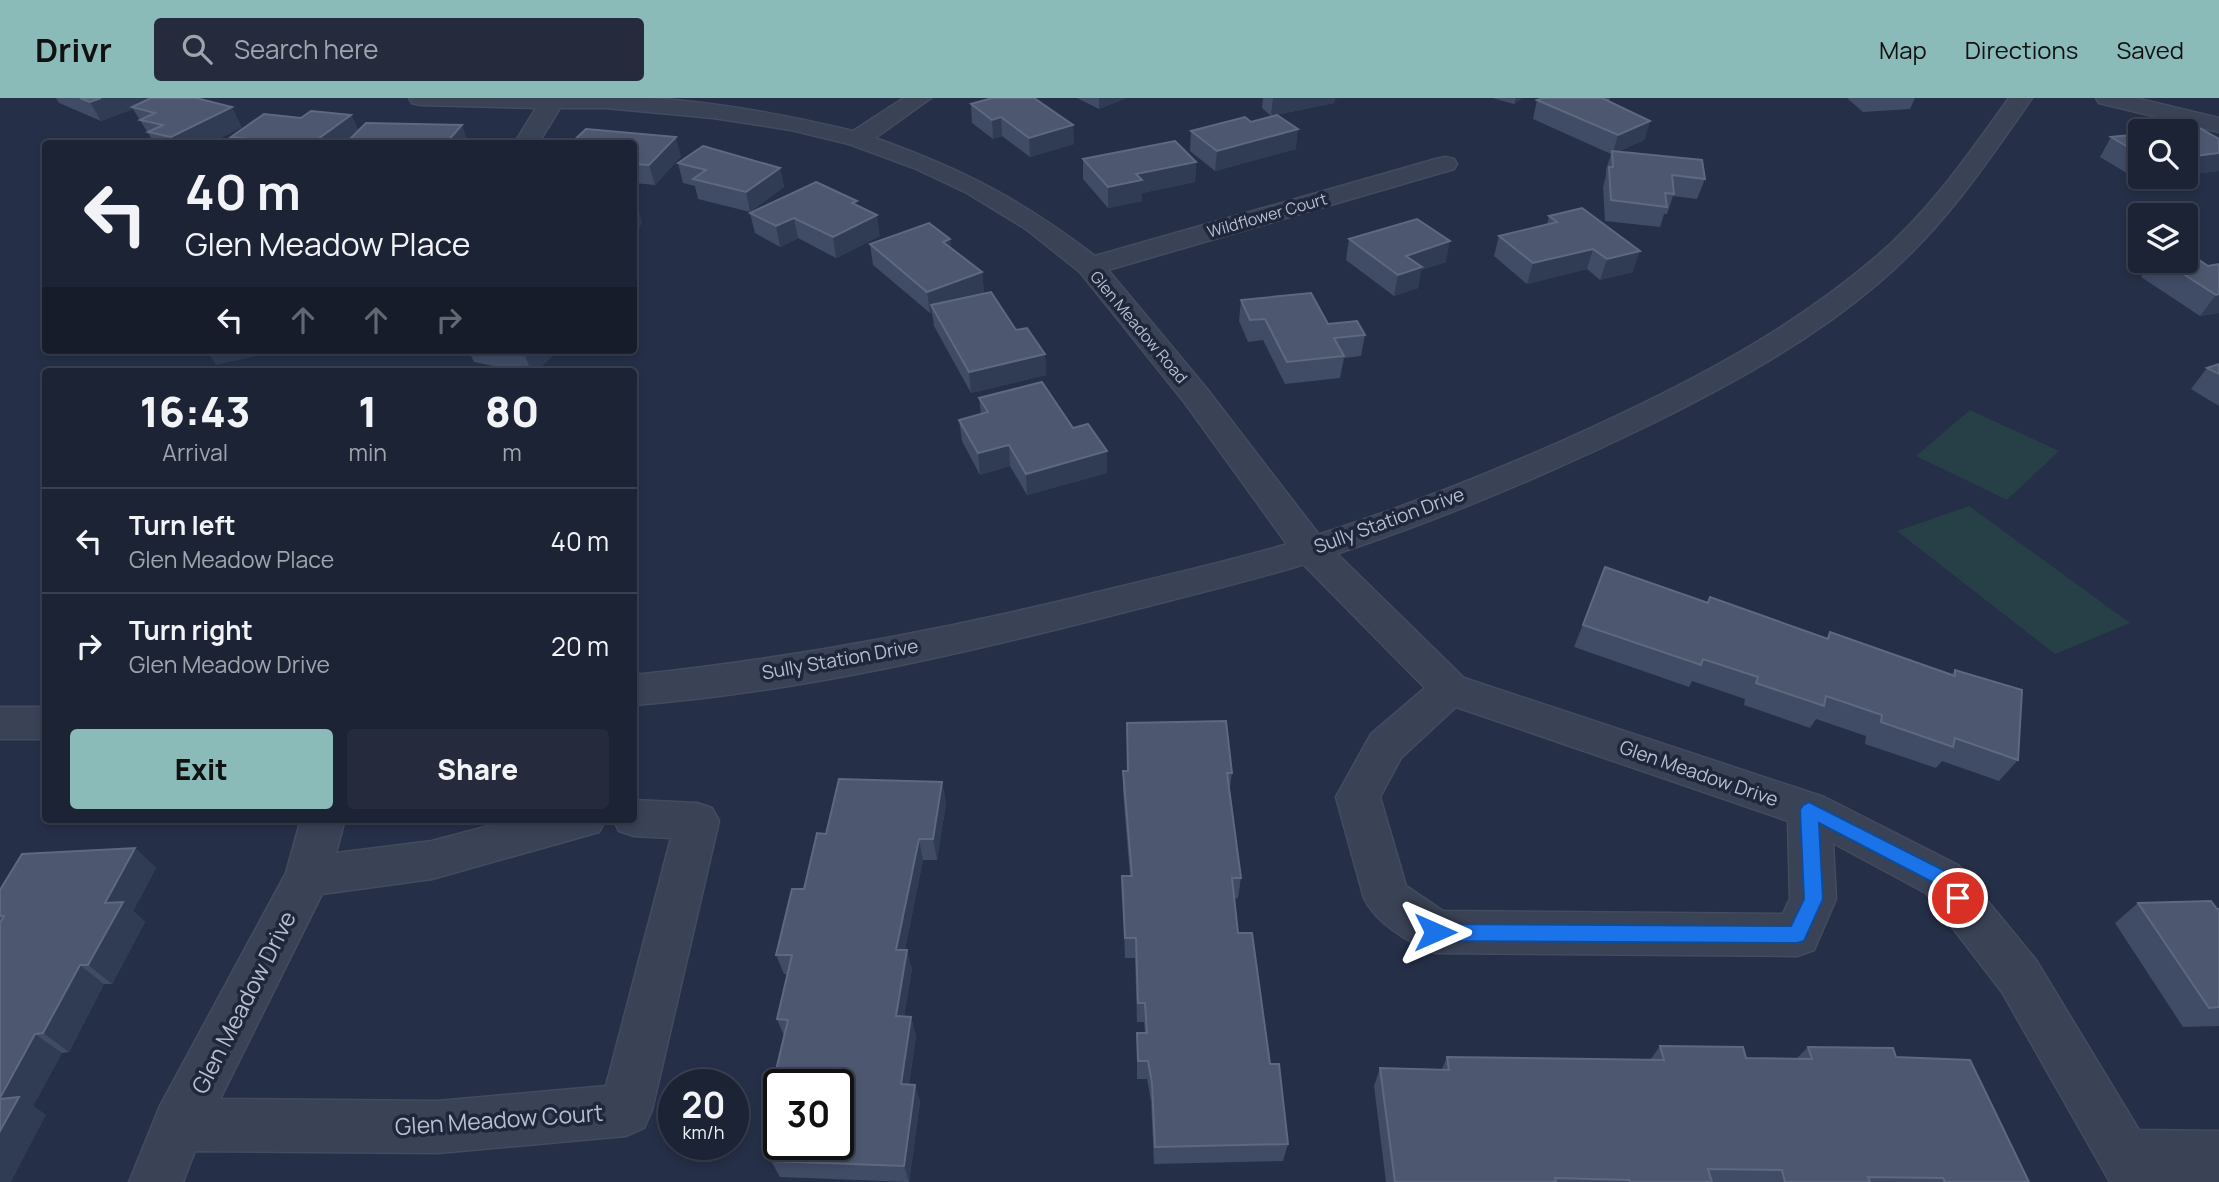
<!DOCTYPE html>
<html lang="en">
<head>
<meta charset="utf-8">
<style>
  :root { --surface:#1c2335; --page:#252b3d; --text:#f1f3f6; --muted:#a0a4ad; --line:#3a4050; --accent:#8bbbb9 }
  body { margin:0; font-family:Manrope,sans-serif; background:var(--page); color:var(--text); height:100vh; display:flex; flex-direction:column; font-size:26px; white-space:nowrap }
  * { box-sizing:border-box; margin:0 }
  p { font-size:23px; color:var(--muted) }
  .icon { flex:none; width:38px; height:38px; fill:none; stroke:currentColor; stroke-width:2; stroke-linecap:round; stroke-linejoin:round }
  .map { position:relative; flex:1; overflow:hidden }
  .sheet { position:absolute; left:42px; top:270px; width:595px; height:455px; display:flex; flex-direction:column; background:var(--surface); border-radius:7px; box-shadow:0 4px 10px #0003,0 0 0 2px var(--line) }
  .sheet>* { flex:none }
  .hud { position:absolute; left:42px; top:42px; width:595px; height:214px; border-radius:7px; box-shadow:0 4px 10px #0003,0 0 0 2px var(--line); background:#1c2335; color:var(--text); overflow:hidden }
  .tools { position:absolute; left:2128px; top:21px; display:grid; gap:14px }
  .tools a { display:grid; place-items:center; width:70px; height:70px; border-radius:7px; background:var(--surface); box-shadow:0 4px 10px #0003,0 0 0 2px var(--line); font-size:35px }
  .speed { position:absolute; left:658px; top:971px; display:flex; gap:14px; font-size:35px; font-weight:700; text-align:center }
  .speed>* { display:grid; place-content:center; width:91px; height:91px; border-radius:50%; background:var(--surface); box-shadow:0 4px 10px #0003,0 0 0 2px var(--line); line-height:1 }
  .speed small { font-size:18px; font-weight:400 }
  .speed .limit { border:4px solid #111; border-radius:10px; background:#fff; color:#111 }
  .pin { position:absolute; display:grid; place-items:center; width:60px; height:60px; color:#fff; margin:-30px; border:4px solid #fff; border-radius:50%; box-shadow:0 2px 7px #0007 }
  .me { position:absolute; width:77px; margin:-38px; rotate:90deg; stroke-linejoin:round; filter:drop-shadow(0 0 5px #0008) }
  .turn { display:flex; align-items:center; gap:24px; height:147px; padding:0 28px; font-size:32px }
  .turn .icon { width:91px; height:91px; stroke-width:2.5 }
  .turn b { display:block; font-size:49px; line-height:60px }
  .lanes { display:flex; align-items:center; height:66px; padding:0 28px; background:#0003; justify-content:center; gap:35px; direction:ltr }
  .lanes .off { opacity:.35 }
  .eta { display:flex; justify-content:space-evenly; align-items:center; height:119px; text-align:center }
  .eta b { font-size:42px; font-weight:800; line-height:49px }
  .button { display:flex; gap:14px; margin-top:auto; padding:14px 28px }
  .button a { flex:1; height:80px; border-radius:7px; background:var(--accent); color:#111; font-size:28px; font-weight:800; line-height:80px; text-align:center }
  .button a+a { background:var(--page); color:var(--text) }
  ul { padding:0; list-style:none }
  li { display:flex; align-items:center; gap:21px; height:105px; padding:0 28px; border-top:2px solid var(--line) }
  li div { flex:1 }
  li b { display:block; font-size:26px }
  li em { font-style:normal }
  header { display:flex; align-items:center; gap:42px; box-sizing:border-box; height:98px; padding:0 35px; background:var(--accent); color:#111 }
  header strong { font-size:33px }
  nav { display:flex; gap:38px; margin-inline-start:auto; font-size:24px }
  .search { width:490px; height:63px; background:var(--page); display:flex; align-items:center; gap:18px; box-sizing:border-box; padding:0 24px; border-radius:7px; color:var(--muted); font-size:26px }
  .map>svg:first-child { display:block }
  .green { fill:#274048 }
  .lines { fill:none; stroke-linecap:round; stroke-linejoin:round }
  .minor-casing { stroke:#444b5f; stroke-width:3 }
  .tertiary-casing { stroke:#444b5f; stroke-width:3 }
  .minor { fill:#3a4256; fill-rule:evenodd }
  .tertiary { fill:#3a4256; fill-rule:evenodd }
  .wall { fill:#404c65 }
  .shaded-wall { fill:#303b54 }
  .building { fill:#4d5870; stroke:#5e687f; stroke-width:2 }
  .route { fill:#1a73e8; stroke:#114b97; stroke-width:2 }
  .labels { text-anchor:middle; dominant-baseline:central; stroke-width:7; stroke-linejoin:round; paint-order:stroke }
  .far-street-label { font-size:16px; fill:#b8becf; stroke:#1f273c }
  .street-label { font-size:19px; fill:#b8becf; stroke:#1f273c }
  .near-street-label { font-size:23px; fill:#b8becf; stroke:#1f273c }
</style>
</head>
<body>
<header>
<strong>Drivr</strong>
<div class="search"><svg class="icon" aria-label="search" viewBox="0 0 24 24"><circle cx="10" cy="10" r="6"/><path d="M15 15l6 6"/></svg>Search here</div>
<nav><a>Map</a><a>Directions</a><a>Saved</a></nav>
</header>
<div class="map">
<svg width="2219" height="1084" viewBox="0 0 2219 1084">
  <rect width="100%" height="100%" fill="#252f47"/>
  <g class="green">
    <polygon points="1970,312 2059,353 2007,402 1916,358"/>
    <polygon points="1969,408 2130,525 2055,556 1897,433"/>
  </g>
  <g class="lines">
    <g class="minor-casing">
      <g id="minor">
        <path d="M409 0C488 0 569 0 648 0 718 4 786 17 853 33L904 0H931L875 40C962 71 1022 102 1095 158L1436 61 1445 59 1454 61 1457 66 1454 71 1108 172 1207 291 1323 442 1464 580 1824 699 1958 767 2036 862 2139 1032 2219 1033V1084H2110L2002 894 1926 795 1833 745 1836 801 1814 852 1797 858 1435 855C1409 845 1376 825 1364 800L1336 699 1371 636 1425 590 1297 460 1185 305 1080 174 1026 131 967 95 914 70 849 46 791 32 713 20 606 10H560L538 46H514L536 10 420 7 412 5ZM1456 609 1788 723 1790 801 1783 816 1443 813 1406 788 1380 699 1401 660Z"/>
        <polygon points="2096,0 2136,0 2219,20 2219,34 2099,5"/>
        <polygon points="634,702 697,705 712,710 719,723 652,1012 644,1030 626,1038 438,1055 195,1053 183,1084 129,1084 160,1008 286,775 301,721 345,721 336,755 432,743 515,721 606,721 599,734 432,781 322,796 220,1001 438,1003 606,988 671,740 634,738 619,733 613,721 634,721"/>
      </g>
    </g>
    <g class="tertiary-casing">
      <g id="tertiary">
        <path d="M2009 0H2032C1986 67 1940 134 1876 187 1810 243 1733 285 1655 324 1549 376 1440 422 1327 459 1260 481 1190 497 1121 515 962 556 798 594 634 607V577C798 560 959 529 1119 489 1179 474 1239 461 1298 443 1399 412 1497 373 1593 329 1693 283 1792 231 1876 159 1929 114 1969 56 2009 0Z"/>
        <rect x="0" y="609" width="46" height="32"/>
      </g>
    </g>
    <use href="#minor" class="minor"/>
    <use href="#tertiary" class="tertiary"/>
  </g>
  <g class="wall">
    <polygon points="56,0 196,0 242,29 209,46 155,46 133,11 101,23 59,5"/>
    <polygon points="1077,0 1126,0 1099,11"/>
    <polygon points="1263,0 1338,0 1335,1 1334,5 1271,18 1262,10"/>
    <polygon points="1492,0 1522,0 1514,6"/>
    <polygon points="1543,0 1610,0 1609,4 1650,23 1644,42 1620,53 1705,81 1697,101 1673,98 1667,116 1664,116 1660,129 1605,123 1603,89 1606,78 1606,72 1611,56 1533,21 1537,2"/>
    <polygon points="1847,0 1915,0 1910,11 1863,14"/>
    <polygon points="971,6 1073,27 1074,46 1030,59 1002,38 993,41 972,25"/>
    <polygon points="351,17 358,32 469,46 234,46 231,39 301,20"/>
    <polygon points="2187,23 2219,41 2219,73 2186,77 2186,33 2153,33 2157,27"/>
    <polygon points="1251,24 1296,51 1215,73 1190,53 1191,33"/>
    <polygon points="2140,36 2140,79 2174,79 2140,83 2100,59 2111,39"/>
    <polygon points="634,46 681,58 655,87 634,85"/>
    <polygon points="1083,61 1196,64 1195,84 1142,95 1142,103 1108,110 1083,81"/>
    <polygon points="678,65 780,70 784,89 750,114 698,101 695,88 683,85"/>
    <polygon points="857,108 880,138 836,160 798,140 780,149 755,135 750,115"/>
    <polygon points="1549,118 1633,174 1600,182 1587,171 1527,186 1494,158 1499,138 1547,127"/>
    <polygon points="950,141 951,150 982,174 984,195 977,197 1016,232 1045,256 1046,277 971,295 934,228 932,215 930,215 873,167 870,146"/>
    <polygon points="1349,141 1446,164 1421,172 1418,190 1394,198 1346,162"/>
    <polygon points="2152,163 2186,163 2208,168 2219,166 2219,215 2200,218 2141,179"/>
    <polygon points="1241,202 1365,237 1361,258 1344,260 1340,280 1285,286 1263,242 1248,244 1239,223"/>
    <polygon points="468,252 559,252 536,273 517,273 474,264"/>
    <polygon points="2219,266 2219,308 2191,291 2207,270"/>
    <polygon points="979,300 1073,330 1107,353 1107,375 1027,397 1010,368 980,377 962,343 959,322 981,316"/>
    <polygon points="1605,469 1707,504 1710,499 1826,541 1830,534 1951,577 1955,572 2018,662 1999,683 1942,663 1936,670 1865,646 1866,638 1816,621 1810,630 1744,607 1745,601 1692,583 1689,589 1574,549"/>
    <polygon points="1127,625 1232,675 1229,696 1241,780 1238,800 1234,801 1238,835 1270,966 1288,1046 1283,1063 1154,1066 1151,1003 1147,981 1137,981 1137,935 1145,935 1144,924 1137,924 1135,860 1125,860 1122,778 1130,778 1123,694 1123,673 1127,673"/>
    <polygon points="942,684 946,705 937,762 923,762 905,852 912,871 904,918 911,919 916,938 909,986 915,987 920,1004 909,1084 780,1079 771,1063 838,987 779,987 779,1002 772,989 784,938 777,921 787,876 784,876 776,857 826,736"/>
    <polygon points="135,750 156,770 133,813 145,824 112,886 104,886 69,954 62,955 33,1008 46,1017 0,1084 0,792"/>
    <polygon points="2138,805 2219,811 2219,928 2183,929 2115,825"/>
    <polygon points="1660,948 1746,960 1797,960 1808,949 1896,959 2029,1084 1386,1084 1374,988 1380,970 1442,971 1447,959 1650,962"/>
  </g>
  <g class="shaded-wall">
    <polygon points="101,0 151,0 132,9 133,11 101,23 90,4"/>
    <polygon points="1099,0 1126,0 1099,11"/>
    <polygon points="1273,0 1338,0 1335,1 1334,5 1271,18"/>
    <polygon points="1516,0 1522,0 1514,6"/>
    <polygon points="232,9 242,29 209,46 174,46 171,39"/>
    <polygon points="351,17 360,37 348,46 311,46"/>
    <polygon points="1001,19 1002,38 993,41 992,22"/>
    <polygon points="1650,23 1644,42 1612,57 1618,37"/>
    <polygon points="462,27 469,46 445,46"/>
    <polygon points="1073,27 1074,46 1030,59 1029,40"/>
    <polygon points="1298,31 1296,51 1215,73 1217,53"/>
    <polygon points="676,39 681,58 655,87 649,67"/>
    <polygon points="2219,55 2219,73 2186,77 2186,59"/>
    <polygon points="1196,64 1195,84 1142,95 1142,103 1108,110 1108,89 1136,76"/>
    <polygon points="780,70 784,89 750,114 746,94"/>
    <polygon points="2142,79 2174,79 2140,83"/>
    <polygon points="636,104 642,124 634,146 634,109"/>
    <polygon points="877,117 880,138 836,160 833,139"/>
    <polygon points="794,120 798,140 780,149 776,128"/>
    <polygon points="950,141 952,162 943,144"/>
    <polygon points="1450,143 1446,164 1421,172 1418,190 1394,198 1398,177 1406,158"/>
    <polygon points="1593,151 1587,171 1527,186 1533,165"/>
    <polygon points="1640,153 1633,174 1600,182 1607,161"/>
    <polygon points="982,174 984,195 935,213 931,207 932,215 930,215 927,194"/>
    <polygon points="2219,196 2219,215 2200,218 2216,197"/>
    <polygon points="206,252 285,252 216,267"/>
    <polygon points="527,252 559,252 536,273 531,273 524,255"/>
    <polygon points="1045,256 1046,277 971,295 969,274"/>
    <polygon points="1009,347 1010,368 980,377 978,355"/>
    <polygon points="1107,353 1107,375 1027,397 1026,376"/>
    <polygon points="942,684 946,705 937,762 933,741"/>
    <polygon points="919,741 923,762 901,872 896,852"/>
    <polygon points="135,750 156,770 133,813 145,824 112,886 88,867 105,805"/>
    <polygon points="907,852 912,871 901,937 896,918"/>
    <polygon points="80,867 104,886 69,954 43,935"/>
    <polygon points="911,919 916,938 906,1004 901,986"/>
    <polygon points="35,936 62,955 33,1008 46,1017 11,1084 0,1084 0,1000"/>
    <polygon points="915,987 920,1004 909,1084 904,1068"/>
  </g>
  <g class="building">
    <polygon points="80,0 101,0 90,4"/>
    <polygon points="151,0 196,0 232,9 171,39 148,34 163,27 140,22 155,15 132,9"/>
    <polygon points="992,0 1034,0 1073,27 1029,40 1001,19 992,22 971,6"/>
    <polygon points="1543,0 1602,0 1650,23 1618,37 1537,2"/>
    <polygon points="311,13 351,17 311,46 263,46 267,43 231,39 264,16 301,20"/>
    <polygon points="1277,17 1298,31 1217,53 1191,33 1245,19 1251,24"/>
    <polygon points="2187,23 2219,41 2219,55 2186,59 2186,33 2163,33 2167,33 2157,27"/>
    <polygon points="366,25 462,27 445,46 345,46"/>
    <polygon points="586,31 676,39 649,67 634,66 634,46 570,46"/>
    <polygon points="2140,36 2140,56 2111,39"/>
    <polygon points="1175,43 1196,64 1136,76 1142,82 1108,89 1083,61"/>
    <polygon points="703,48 780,70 746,94 693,81 706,72 678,65"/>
    <polygon points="1612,53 1702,62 1705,81 1672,77 1674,96 1665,95 1667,109 1611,102 1609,69 1613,69"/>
    <polygon points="816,84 857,103 852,105 877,117 833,139 794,120 776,128 750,115"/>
    <polygon points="1582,110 1640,153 1607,161 1593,151 1533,165 1499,138 1557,124 1549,118"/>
    <polygon points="1417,121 1450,143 1406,158 1422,169 1398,177 1349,141"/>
    <polygon points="929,125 950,141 943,144 982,174 927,194 870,146"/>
    <polygon points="2186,153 2208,168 2219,166 2219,196 2216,197 2163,163 2186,163"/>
    <polygon points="991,194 1016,232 1027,230 1045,256 969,274 931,207"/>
    <polygon points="1311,195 1328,226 1357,223 1365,237 1334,240 1344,258 1287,264 1265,221 1250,222 1241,202"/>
    <polygon points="511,252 527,252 524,255"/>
    <polygon points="2219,266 2219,276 2207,270"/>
    <polygon points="1042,284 1073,330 1088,326 1107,353 1026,376 1009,347 978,355 959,322 988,314 979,300"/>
    <polygon points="1605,469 1708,505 1710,499 1828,541 1830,534 1955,578 1955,572 2022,592 2018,662 1955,640 1953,649 1881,624 1882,617 1826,598 1824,608 1756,585 1758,579 1703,561 1701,567 1583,527"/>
    <polygon points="1226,623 1232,675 1227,675 1241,780 1232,780 1238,835 1252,835 1270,966 1279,966 1288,1046 1155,1049 1152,985 1148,963 1138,963 1137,935 1147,935 1145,905 1138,905 1136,840 1125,840 1122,778 1132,778 1123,673 1128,673 1127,625"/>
    <polygon points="839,681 942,684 933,741 919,741 896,852 907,852 896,918 911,919 901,986 915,987 904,1068 771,1063 779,1026 779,1046 838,1046 838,987 779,987 779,989 772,989 788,922 777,921 792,857 776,857 792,791 804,791 817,735 826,736"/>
    <polygon points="135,750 105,805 123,804 88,867 80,867 43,935 35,936 0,1000 0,825 4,818 0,818 0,792 22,756"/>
    <polygon points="2211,803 2217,811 2219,811 2219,909 2209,910 2138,805"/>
    <polygon points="1660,948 1743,949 1746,960 1812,961 1808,949 1893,950 1896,959 1970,962 2029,1084 1945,1084 1943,1080 1868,1079 1870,1084 1785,1084 1782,1072 1708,1071 1712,1084 1630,1084 1629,1082 1555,1080 1556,1084 1395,1084 1380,970 1449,972 1447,959 1664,962"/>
    <polygon points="19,999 0,1033 0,1001"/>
  </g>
  <polygon class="route" points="1809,704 1949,775 1967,800 1964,806 1958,808 1951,806 1936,786 1819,725 1823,801 1804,843 1797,845 1435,843 1428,841 1426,834 1428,828 1435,826 1791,828 1804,801 1800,712 1803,707"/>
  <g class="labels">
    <g class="far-street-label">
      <text transform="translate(1267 117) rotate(-16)">Wildflower Court</text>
      <text transform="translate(1139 229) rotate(50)">Glen Meadow Road</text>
    </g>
    <g class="street-label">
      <text transform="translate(1389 422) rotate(-20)">Sully Station Drive</text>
      <text transform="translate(840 561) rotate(-10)">Sully Station Drive</text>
      <text transform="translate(1699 675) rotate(19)">Glen Meadow Drive</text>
    </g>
    <g class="near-street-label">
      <text transform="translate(243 904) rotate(-63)">Glen Meadow Drive</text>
      <text transform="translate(499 1021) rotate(-4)">Glen Meadow Court</text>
    </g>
  </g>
</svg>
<div class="tools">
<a><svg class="icon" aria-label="search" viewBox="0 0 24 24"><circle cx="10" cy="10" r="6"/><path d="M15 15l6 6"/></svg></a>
<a><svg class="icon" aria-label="layers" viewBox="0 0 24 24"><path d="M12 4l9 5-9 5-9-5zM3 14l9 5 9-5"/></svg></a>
</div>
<div class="speed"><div>20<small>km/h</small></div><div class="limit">30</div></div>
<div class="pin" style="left:1958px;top:800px;background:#d93025"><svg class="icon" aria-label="arrive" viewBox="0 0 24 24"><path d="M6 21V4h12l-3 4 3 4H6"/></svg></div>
<svg class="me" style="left:1435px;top:834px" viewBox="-20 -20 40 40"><path d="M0-17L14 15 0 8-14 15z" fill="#1a73e8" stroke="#fff" stroke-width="4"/></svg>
<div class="hud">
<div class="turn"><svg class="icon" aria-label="left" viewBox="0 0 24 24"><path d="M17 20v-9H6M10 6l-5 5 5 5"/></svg><div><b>40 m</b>Glen Meadow Place</div></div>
<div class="lanes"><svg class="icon" aria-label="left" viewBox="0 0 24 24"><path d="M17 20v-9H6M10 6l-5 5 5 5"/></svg><svg class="icon off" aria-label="ahead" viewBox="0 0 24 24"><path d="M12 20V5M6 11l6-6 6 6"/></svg><svg class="icon off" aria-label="ahead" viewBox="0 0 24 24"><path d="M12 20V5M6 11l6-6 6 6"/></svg><svg class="icon off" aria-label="right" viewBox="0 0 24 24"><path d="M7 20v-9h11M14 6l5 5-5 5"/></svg></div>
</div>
<section class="sheet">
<div class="eta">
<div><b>16:43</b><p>Arrival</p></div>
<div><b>1</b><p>min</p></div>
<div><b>80</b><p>m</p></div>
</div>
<ul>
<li><svg class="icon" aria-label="left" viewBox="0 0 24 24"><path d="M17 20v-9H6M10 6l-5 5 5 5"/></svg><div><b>Turn left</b><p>Glen Meadow Place</p></div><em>40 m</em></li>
<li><svg class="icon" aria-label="right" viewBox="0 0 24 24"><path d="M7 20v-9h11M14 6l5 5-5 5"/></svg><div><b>Turn right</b><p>Glen Meadow Drive</p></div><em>20 m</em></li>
</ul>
<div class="button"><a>Exit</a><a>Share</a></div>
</section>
</div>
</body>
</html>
